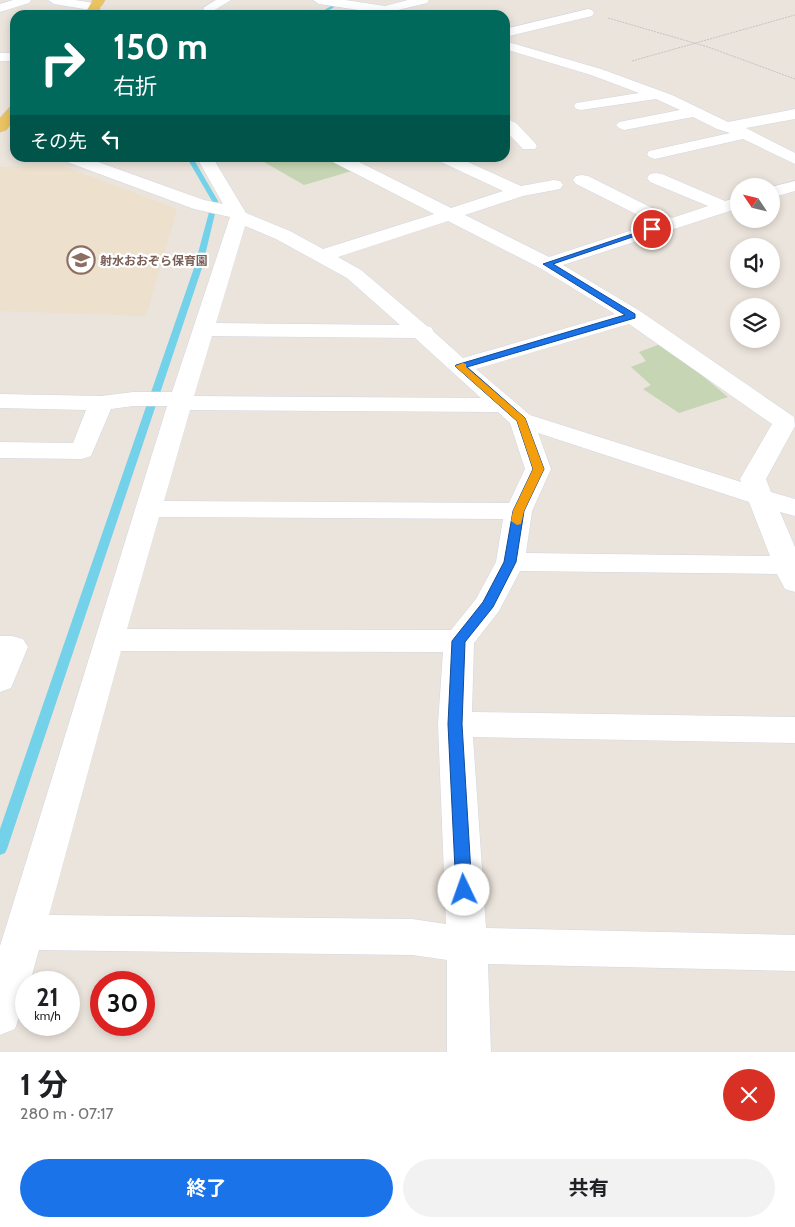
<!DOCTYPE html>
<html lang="ja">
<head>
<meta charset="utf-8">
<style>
  :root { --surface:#fff; --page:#f2f2f2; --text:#202124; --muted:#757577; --accent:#1a73e8 }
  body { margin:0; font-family:Cabin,"Noto Sans JP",sans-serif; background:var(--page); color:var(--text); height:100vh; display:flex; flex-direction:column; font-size:19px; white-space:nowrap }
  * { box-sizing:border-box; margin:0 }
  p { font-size:16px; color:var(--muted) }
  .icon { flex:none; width:28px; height:28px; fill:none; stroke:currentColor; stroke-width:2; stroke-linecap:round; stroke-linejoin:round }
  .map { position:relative; height:1052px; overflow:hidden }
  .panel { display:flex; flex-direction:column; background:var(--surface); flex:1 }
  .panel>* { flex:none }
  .banner { position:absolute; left:10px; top:10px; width:500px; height:152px; border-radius:15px; box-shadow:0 2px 8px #0003; background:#00695c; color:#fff; overflow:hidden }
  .needle { width:32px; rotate:305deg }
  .controls { position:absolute; left:730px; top:178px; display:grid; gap:10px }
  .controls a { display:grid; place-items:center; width:50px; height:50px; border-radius:50%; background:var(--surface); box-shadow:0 2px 8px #0003; font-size:25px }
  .speed { position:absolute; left:15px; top:971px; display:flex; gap:10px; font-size:25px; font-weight:700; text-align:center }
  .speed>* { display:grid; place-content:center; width:65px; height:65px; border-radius:50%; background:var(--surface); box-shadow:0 2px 8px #0003; line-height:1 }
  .speed small { font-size:12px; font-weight:400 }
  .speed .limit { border:8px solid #d22; background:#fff; color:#111 }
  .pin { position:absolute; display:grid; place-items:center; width:42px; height:42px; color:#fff; margin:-21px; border:2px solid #fff; border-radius:50%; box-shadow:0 1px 5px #0007 }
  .me { position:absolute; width:55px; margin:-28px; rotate:357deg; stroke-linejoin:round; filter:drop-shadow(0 0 4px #0008) }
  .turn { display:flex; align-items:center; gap:18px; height:105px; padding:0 20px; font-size:22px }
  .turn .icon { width:65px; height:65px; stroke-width:2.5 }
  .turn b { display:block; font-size:35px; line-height:42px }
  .then { display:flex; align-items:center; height:48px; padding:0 20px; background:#0003; gap:10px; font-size:19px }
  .round { display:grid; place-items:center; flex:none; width:52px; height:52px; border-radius:26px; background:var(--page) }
  .overview { display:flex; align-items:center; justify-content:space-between; height:85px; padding:0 20px }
  h1 { font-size:30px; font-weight:700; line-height:38px }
  .button { display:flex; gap:10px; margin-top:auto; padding:10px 20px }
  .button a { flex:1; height:58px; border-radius:30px; background:var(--accent); color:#fff; font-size:20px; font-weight:700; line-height:58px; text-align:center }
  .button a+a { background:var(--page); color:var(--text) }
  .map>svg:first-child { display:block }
  .education { fill:#ede0cc }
  .cemetery { fill:#c6d5b4 }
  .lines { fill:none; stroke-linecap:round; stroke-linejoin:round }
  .stream { fill:#73d1ea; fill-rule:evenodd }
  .minor-casing { stroke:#d2d6e2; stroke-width:1 }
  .major-casing { stroke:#c3c3c3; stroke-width:1 }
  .path { stroke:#c3c3c3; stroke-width:1; stroke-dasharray:2 1; stroke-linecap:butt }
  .minor { fill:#fff; fill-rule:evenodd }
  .major { fill:#ebc362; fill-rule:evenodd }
  .route { fill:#1a73e8; stroke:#114b97 }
  .slow { fill:#f59e0b }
  .labels { text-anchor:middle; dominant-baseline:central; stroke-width:4.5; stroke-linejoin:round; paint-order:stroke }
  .far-education-label { font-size:12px; font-weight:bold; fill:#785e54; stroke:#fff; text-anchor:start }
</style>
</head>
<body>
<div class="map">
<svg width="795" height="1052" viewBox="0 0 795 1052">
  <rect width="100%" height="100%" fill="#ebe4dc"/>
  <polygon class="education" points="60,165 177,209 146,316 0,311 0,167"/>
  <g class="cemetery">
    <polygon points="257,158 326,158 352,171 304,185"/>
    <polygon points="663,343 728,397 679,413 643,389 651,385 631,367 646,361 639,352"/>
  </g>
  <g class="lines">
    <g class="stream">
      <polygon points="341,0 346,0 321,15 316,15"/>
      <polygon points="187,158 193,158 218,201 202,268 7,849 5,853 0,855 0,829 194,268 212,201"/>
    </g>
    <g class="minor-casing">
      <g id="minor">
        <polygon points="13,0 31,0 29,3 0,12 0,4"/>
        <polygon points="48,0 75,0 100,4 102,7 96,11 54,4"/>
        <polygon points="216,0 231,0 213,11 205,11 203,8"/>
        <polygon points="313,0 345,0 385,6 408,0 429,0 427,3 398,10 407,12 409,15 391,15 319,4"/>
        <polygon points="588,9 592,10 594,13 592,16 505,37 505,29"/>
        <polygon points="505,41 601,69 672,95 728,122 795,109 795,119 746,128 795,153 795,164 743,139 655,159 649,157 647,154 649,151 730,133 717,129 693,117 624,130 619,128 616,125 619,122 680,110 656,99 581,110 576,109 574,106 576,103 639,93 591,75 505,49"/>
        <rect x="0" y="53" width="15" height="8"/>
        <polygon points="505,118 516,123 535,143 537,146 535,149 523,149 505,130"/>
        <path d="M65 158H87L204 200 223 204 197 158H213L246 213 290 231 323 249 434 214 333 162 331 158H351L451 208 503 191 441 162 439 158H459L521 186 554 180 560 181 563 185 560 189 523 196 465 215 549 257 654 223 576 184 573 180 576 176 582 175 588 176 672 218 708 206 650 182 647 178 650 174 656 173 662 174 725 201 739 197V208L563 265 640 311 794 417 795 426 766 479 771 492 795 499V516L780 512 795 547V592L785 589 777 574 520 571 499 611 474 643 472 712 795 717V743L473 737 486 928 795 935V971L488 964 491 1052H447V960L412 955 39 950 30 982H26V996L15 1029 0 1035V946L167 406H133L111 409 91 456 82 459 0 458V442L73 443 86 410 0 408V394L101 396 133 392H172L230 217 194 209 67 162ZM448 221 540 268 615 314 463 358 434 332 431 327 427 326 361 270 338 257ZM245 226 276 239 347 278 400 325 216 323ZM629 324 772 424 740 479 741 482 530 415 476 369ZM212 336 415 338 481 398 194 396ZM190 410 498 412 510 423 525 469 509 503 164 501ZM538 433 749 502 770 556 526 553 532 511 551 469ZM159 517 503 519 496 562 476 599 451 630 127 629ZM121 651 443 652 438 724 446 924 412 919 49 915Z"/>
        <polygon points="795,181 795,191 771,198 771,187"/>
        <polygon points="0,636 12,636 23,639 28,647 11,688 0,692"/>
      </g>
    </g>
    <g class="major-casing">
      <g id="major">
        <polygon points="93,0 105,0 96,15 84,15"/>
        <polygon points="15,105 15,119 6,130 0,132 0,118 10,107"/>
      </g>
    </g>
    <g class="path">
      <polyline points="608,18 708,47 795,79"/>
      <polyline points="632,61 795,15"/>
    </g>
    <use href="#minor" class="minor"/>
    <use href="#major" class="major"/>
  </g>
  <polygon class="route" points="650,228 656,229 553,264 635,314 635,318 467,367 525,418 544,469 524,511 516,562 493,607 465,642 462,724 472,890 470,895 464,897 459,895 456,890 448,724 452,641 483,602 504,562 513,511 533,469 517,421 455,366 456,365 625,315 543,264"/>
  <polygon class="slow" points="463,363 466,364 466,367 525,418 544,469 524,511 521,524 517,525 511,521 513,511 533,469 517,421 455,366"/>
  <defs>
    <g id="school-ring" transform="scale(1.4375)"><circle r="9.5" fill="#fff" stroke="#8d6e63" stroke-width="1.5"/><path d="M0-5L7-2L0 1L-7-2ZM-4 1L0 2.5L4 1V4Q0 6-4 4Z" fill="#8d6e63"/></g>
  </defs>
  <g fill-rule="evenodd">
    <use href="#school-ring" x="81" y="260"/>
  </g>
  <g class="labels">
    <g class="far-education-label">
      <text x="100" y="260">射水おおぞら保育園</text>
    </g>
  </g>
</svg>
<div class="controls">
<a><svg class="needle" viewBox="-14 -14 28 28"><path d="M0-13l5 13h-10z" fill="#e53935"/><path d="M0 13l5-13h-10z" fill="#757577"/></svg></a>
<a><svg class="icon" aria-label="sound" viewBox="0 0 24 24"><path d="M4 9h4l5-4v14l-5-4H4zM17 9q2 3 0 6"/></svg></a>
<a><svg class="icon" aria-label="layers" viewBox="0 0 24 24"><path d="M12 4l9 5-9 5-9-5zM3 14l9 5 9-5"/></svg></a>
</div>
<div class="speed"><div>21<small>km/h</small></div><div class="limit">30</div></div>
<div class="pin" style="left:652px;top:229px;background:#d93025"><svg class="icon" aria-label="arrive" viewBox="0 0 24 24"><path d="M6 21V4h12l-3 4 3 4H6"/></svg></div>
<svg class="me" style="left:464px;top:890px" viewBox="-20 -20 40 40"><circle r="19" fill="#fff"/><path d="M0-13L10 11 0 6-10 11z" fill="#1a73e8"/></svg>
<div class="banner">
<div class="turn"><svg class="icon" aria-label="right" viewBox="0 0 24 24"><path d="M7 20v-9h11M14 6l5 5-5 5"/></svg><div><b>150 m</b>右折</div></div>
<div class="then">その先<svg class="icon" aria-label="left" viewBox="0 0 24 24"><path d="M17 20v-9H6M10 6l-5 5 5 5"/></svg></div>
</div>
</div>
<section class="panel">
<div class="overview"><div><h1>1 分</h1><p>280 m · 07:17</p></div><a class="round" style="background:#d93025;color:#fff"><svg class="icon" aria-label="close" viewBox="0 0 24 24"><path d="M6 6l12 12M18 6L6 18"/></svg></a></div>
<div class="button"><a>終了</a><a>共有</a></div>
</section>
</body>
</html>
